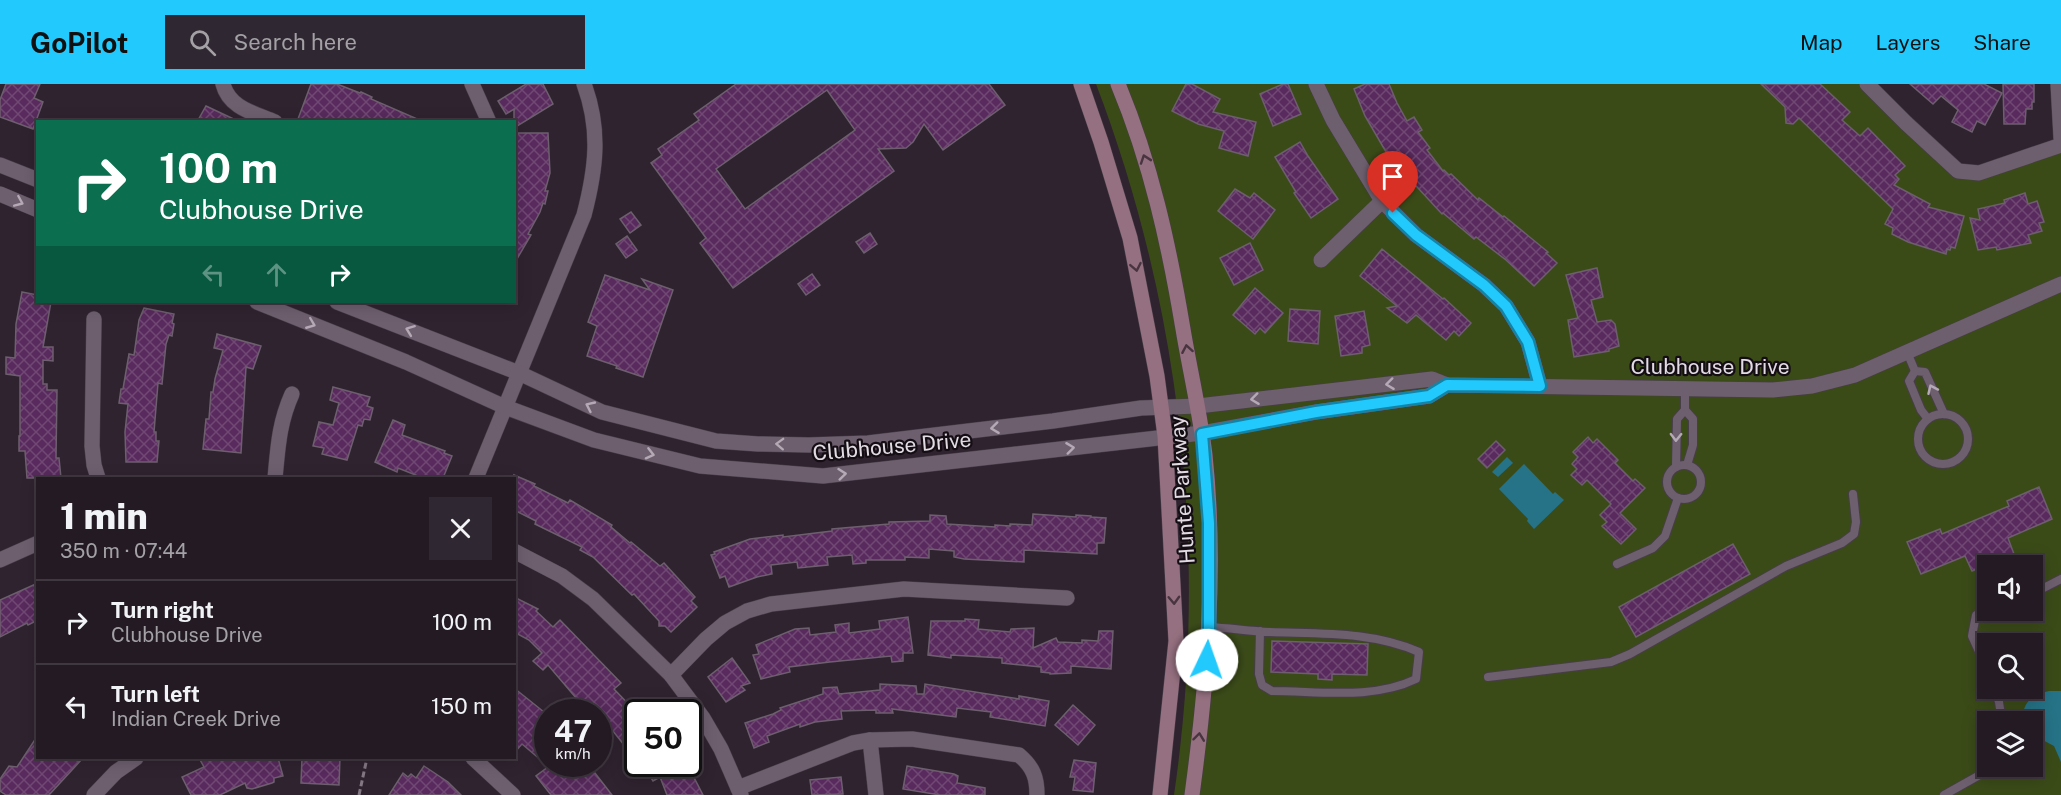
<!DOCTYPE html>
<html lang="en">
<head>
<meta charset="utf-8">
<style>
  :root { --surface:#231a24; --page:#2f2731; --text:#f1f3f6; --muted:#a3a1a6; --line:#403841; --accent:#21c9fd }
  body { margin:0; font-family:"Public Sans",sans-serif; background:var(--page); color:var(--text); height:100vh; display:flex; flex-direction:column; font-size:22px; white-space:nowrap }
  * { box-sizing:border-box; margin:0 }
  p { font-size:20px; color:var(--muted) }
  .icon { flex:none; width:33px; height:33px; fill:none; stroke:currentColor; stroke-width:2; stroke-linecap:round; stroke-linejoin:round }
  .map { position:relative; flex:1; overflow:hidden }
  .details { position:absolute; left:36px; top:393px; width:480px; height:282px; display:flex; flex-direction:column; background:var(--surface); border-radius:0px; box-shadow:0 3px 15px #0003,0 0 0 2px var(--line) }
  .details>* { flex:none }
  .hud { position:absolute; left:36px; top:36px; width:480px; height:183px; border-radius:0px; box-shadow:0 3px 15px #0003,0 0 0 2px var(--line); background:#0b6e4f; color:#fff; overflow:hidden }
  .buttons { position:absolute; left:1977px; top:471px; display:grid; gap:12px }
  .buttons a { display:grid; place-items:center; width:66px; height:66px; border-radius:0px; background:var(--surface); box-shadow:0 3px 15px #0003,0 0 0 2px var(--line); font-size:30px }
  .speed { position:absolute; left:534px; top:615px; display:flex; gap:12px; font-size:30px; font-weight:700; text-align:center }
  .speed>* { display:grid; place-content:center; width:78px; height:78px; border-radius:50%; background:var(--surface); box-shadow:0 3px 15px #0003,0 0 0 2px var(--line); line-height:1 }
  .speed small { font-size:15px; font-weight:400 }
  .speed .limit { border:3px solid #111; border-radius:9px; background:#fff; color:#111 }
  .pin { position:absolute; display:grid; place-items:center; width:51px; height:51px; color:#fff; margin:-62px -26px; border-radius:50% 50% 50% 0; rotate:-45deg; box-shadow:0 0 6px #0007 }
  .pin .icon { rotate:45deg }
  .me { position:absolute; width:66px; margin:-33px; rotate:3deg; stroke-linejoin:round; filter:drop-shadow(0 0 4px #0008) }
  .turn { display:flex; align-items:center; gap:21px; height:126px; padding:0 24px; font-size:27px }
  .turn .icon { width:78px; height:78px; stroke-width:2.5 }
  .turn b { display:block; font-size:42px; line-height:51px }
  .lanes { display:flex; align-items:center; height:57px; padding:0 24px; background:#0003; justify-content:center; gap:30px; direction:ltr }
  .lanes .off { opacity:.35 }
  .round { display:grid; place-items:center; flex:none; width:63px; height:63px; border-radius:0px; background:var(--page) }
  .headline { display:flex; align-items:center; justify-content:space-between; height:102px; padding:0 24px }
  h1 { font-size:36px; font-weight:800; line-height:45px }
  ul { padding:0; list-style:none }
  li { display:flex; align-items:center; gap:18px; height:84px; padding:0 24px; border-top:2px solid var(--line) }
  li div { flex:1 }
  li b { display:block; font-size:22px }
  li em { font-style:normal }
  header { display:flex; align-items:center; gap:36px; box-sizing:border-box; height:84px; padding:0 30px; background:var(--accent); color:#111 }
  header strong { font-size:28px }
  nav { display:flex; gap:33px; margin-inline-start:auto; font-size:21px }
  .search { width:420px; height:54px; background:var(--page); display:flex; align-items:center; gap:15px; box-sizing:border-box; padding:0 21px; border-radius:0px; color:var(--muted); font-size:22px }
  .map>svg:first-child { display:block }
  .grass { fill:#3b4b18; fill-rule:evenodd }
  .water { fill:#267387 }
  .building { fill:url(#building-cross-hatch); stroke:#6d5f6e; stroke-width:1.5; fill-rule:evenodd }
  .lines { fill:none; stroke-linecap:round; stroke-linejoin:round }
  .service-casing { stroke:#483e49; stroke-width:10 }
  .minor-casing { stroke:#483e49; stroke-width:16 }
  .tertiary-casing { stroke:#483e49; stroke-width:16 }
  .secondary-casing { stroke:#483e49; stroke-width:16 }
  .path { stroke:#837884; stroke-width:3; stroke-dasharray:6 3; stroke-linecap:butt }
  .service { stroke:#6e5f6f; stroke-width:8 }
  .minor { stroke:#6e5f6f; stroke-width:15 }
  .tertiary { stroke:#6e5f6f; stroke-width:15 }
  .secondary { stroke:#957080; stroke-width:15 }
  .oneway { stroke:#48353f }
  .oneway2 { stroke:#b4a9b5 }
  .route-casing { stroke:#1583a4; stroke-width:15 }
  .route { stroke:#21c9fd; stroke-width:10 }
  .labels { text-anchor:middle; dominant-baseline:central; stroke-width:4.5; stroke-linejoin:round; paint-order:stroke }
  .street-label { font-size:21px; fill:#e3dbe4; stroke:#140e14 }
</style>
</head>
<body>
<header>
<strong>GoPilot</strong>
<div class="search"><svg class="icon" aria-label="search" viewBox="0 0 24 24"><circle cx="10" cy="10" r="6"/><path d="M15 15l6 6"/></svg>Search here</div>
<nav><a>Map</a><a>Layers</a><a>Share</a></nav>
</header>
<div class="map">
<svg width="2061" height="711" viewBox="0 0 2061 711">
  <defs>
    <pattern id="building-cross-hatch" width="8" height="8" patternUnits="userSpaceOnUse" patternTransform="scale(1.5)"><rect width="8" height="8" fill="#582a5d"/><path d="M0 0l8 8M0 8l8-8" fill="none" stroke="#704874"/></pattern>
  </defs>
  <rect width="100%" height="100%" fill="#2f2330"/>
  <path class="grass" d="M1096 0H1865L1950 77 1973 83 2061 61V0V711H1174C1209 473 1182 225 1096 0ZM1988 482H2032V526H1988ZM1988 560H2032V604H1988ZM1988 638H2032V682H1988Z"/>
  <g class="water">
    <polygon points="1507,373 1513,379 1498,393 1492,388"/>
    <polygon points="1524,380 1553,410 1555,408 1564,416 1534,445 1527,437 1528,435 1499,405"/>
    <path d="M2049 607H2061V678L2054 662 2033 651 2032 638 2023 637C2022 618 2032 611 2049 607Z"/>
  </g>
  <g class="building">
    <polygon points="6,0 40,0 34,14 43,18 33,45 0,33 0,16"/>
    <polygon points="311,0 337,0 360,9 361,8 372,13 371,15 424,38 305,38 298,35"/>
    <polygon points="526,0 543,0 553,20 514,44 514,25 506,30 498,17"/>
    <path d="M736 0H989L1005 21 943 66 924 40 913 58 906 64 878 65 894 87 733 204 700 159 706 154 651 79 662 71 658 65 699 36 694 30ZM827 6 855 46 745 125 716 85Z"/>
    <polygon points="1186,0 1192,0 1220,15 1213,28 1256,38 1248,72 1219,64 1224,47 1198,40 1172,27"/>
    <polygon points="1283,0 1288,0 1301,30 1273,42 1260,10"/>
    <polygon points="1365,0 1389,0 1397,19 1407,37 1414,33 1422,46 1418,48 1430,64 1427,66 1443,87 1444,86 1449,91 1451,90 1478,116 1479,114 1503,133 1504,132 1548,168 1546,169 1557,179 1534,202 1506,176 1476,153 1474,155 1443,129 1442,130 1405,90 1403,91 1389,73 1365,32 1354,5"/>
    <polygon points="1761,0 1820,0 1850,28 1842,36 1860,52 1868,44 1905,82 1895,91 1899,95 1894,101 1930,120 1928,123 1964,132 1955,164 1951,163 1950,166 1947,165 1946,170 1908,158 1892,150 1893,144 1885,140 1893,125 1799,34 1793,40 1786,39 1785,23"/>
    <polygon points="1910,0 1984,0 2002,9 1985,41 1977,37 1972,48 1952,38 1958,26 1941,12 1933,20"/>
    <polygon points="2003,0 2034,0 2034,18 2032,18 2032,25 2026,25 2025,40 2004,40"/>
    <polygon points="206,22 240,38 197,38"/>
    <polygon points="514,49 548,49 550,89 545,107 548,107 545,120 543,119 540,128 528,150 531,151 514,180"/>
    <polygon points="1300,58 1308,72 1338,115 1311,134 1294,109 1296,108 1275,73"/>
    <polygon points="1235,105 1250,114 1254,109 1275,126 1253,155 1218,127"/>
    <polygon points="2025,109 2028,120 2037,117 2044,138 2039,139 2042,147 2028,151 2031,159 1997,166 1996,163 1978,166 1970,134 1980,136 1978,125 2005,119 2004,116"/>
    <polygon points="631,128 641,141 630,149 620,135"/>
    <polygon points="870,149 877,160 864,169 856,158"/>
    <polygon points="627,152 637,166 626,174 616,160"/>
    <polygon points="1250,159 1263,186 1234,201 1220,174"/>
    <polygon points="1382,165 1443,215 1444,214 1471,239 1459,252 1454,247 1446,256 1416,231 1407,239 1387,224 1397,222 1360,192"/>
    <polygon points="1597,184 1603,213 1591,216 1597,238 1611,236 1615,240 1619,262 1609,265 1609,267 1574,273 1568,236 1578,234 1566,191"/>
    <polygon points="812,190 820,201 806,211 798,200"/>
    <polygon points="605,191 650,206 642,195 673,206 643,293 616,284 617,282 587,272 597,242 588,238"/>
    <polygon points="1255,204 1283,229 1265,249 1260,244 1255,250 1233,231"/>
    <polygon points="22,208 38,211 38,218 51,218 43,263 53,263 53,277 43,276 43,300 47,300 47,306 57,306 56,374 59,374 61,394 27,394 25,367 19,367 19,352 20,352 20,292 6,290 6,273 15,274 16,240"/>
    <polygon points="144,224 174,230 172,239 174,240 172,252 169,251 166,260 162,300 158,299 154,348 156,348 156,357 159,357 157,378 126,378 125,348 128,320 119,319 121,305 123,305 129,270 134,271 139,236"/>
    <polygon points="1290,225 1320,227 1318,260 1288,257"/>
    <polygon points="1364,227 1370,261 1362,263 1362,269 1341,272 1335,232"/>
    <polygon points="217,250 261,262 253,285 246,283 241,369 203,365 206,335 209,335 211,308 213,308 215,295 223,266 214,264"/>
    <polygon points="333,303 370,313 367,322 373,324 370,336 364,335 362,342 358,341 347,376 322,370 324,364 313,362 319,338 333,341 339,319 330,316"/>
    <polygon points="393,336 405,341 402,351 445,367 444,369 452,372 443,394 423,394 398,384 397,388 375,378"/>
    <polygon points="1588,353 1593,359 1597,355 1618,376 1615,379 1633,397 1635,395 1645,404 1620,429 1636,445 1621,460 1602,442 1607,438 1600,431 1611,420 1587,396 1582,401 1571,391 1577,385 1572,380 1578,373 1573,368"/>
    <polygon points="1496,357 1505,366 1487,384 1478,375"/>
    <polygon points="514,391 535,400 534,402 568,419 570,416 612,441 611,443 630,459 631,458 660,482 664,479 695,513 691,517 697,523 671,548 665,542 659,542 659,537 634,510 632,511 593,473 580,466 582,463 535,440 536,437 514,426"/>
    <polygon points="2039,403 2052,435 2008,454 2014,470 1972,487 1965,472 1921,490 1907,458 1940,445 1942,450 2009,422 2007,417"/>
    <polygon points="1033,430 1076,433 1076,431 1091,432 1091,433 1106,434 1104,459 1097,459 1097,470 1024,466 1024,478 964,475 954,473 954,467 929,465 929,474 905,473 905,476 866,476 866,479 853,480 852,471 827,473 828,481 798,484 797,478 771,481 772,490 757,493 729,503 725,492 720,494 711,471 715,470 714,468 750,455 783,451 783,453 832,447 832,445 889,440 889,438 930,437 930,431 946,432 947,440 995,443 995,441 1010,442 1010,440 1032,441"/>
    <polygon points="1733,460 1750,490 1636,553 1619,523"/>
    <polygon points="38,499 38,536 28,541 27,539 0,553 0,516"/>
    <polygon points="514,513 538,525 536,527 553,543 560,536 621,599 614,605 638,630 638,669 628,658 624,661 598,628 588,628 548,581 543,586 533,577 542,569 529,556 514,548"/>
    <polygon points="908,533 913,569 903,569 903,577 892,578 891,572 830,578 789,583 790,588 761,595 753,571 759,570 756,561 795,545 809,544 810,551 836,548 835,541 849,539 849,549 880,545 879,537"/>
    <polygon points="965,535 979,536 978,545 1010,548 1011,545 1034,544 1033,564 1056,554 1058,558 1082,559 1082,556 1098,557 1099,547 1113,547 1111,585 1071,582 1071,589 1050,590 1050,589 1041,588 1041,583 1002,579 1002,574 951,571 951,574 928,571 931,537 965,537"/>
    <polygon points="1272,557 1368,560 1367,591 1332,590 1332,596 1318,595 1318,590 1271,588"/>
    <polygon points="732,574 750,599 741,602 745,606 726,618 708,593"/>
    <polygon points="880,600 916,602 917,610 924,610 925,600 1019,615 1019,612 1049,617 1045,642 990,633 991,628 957,624 956,633 892,625 893,629 876,629 876,626 841,627 842,635 815,638 800,643 800,640 767,652 769,658 754,664 745,639 773,630 781,626 780,624 823,610 823,604 837,603 839,610 880,606"/>
    <polygon points="514,604 544,628 540,633 548,639 548,682 522,660 514,669"/>
    <polygon points="1073,621 1095,641 1078,661 1055,641"/>
    <polygon points="38,651 38,674 83,674 49,711 6,711 0,707 0,695 9,682 17,683"/>
    <polygon points="199,674 278,674 283,692 274,694 274,698 272,699 252,705 247,704 245,699 220,711 191,711 182,693 204,683"/>
    <polygon points="302,674 340,674 339,701 301,699"/>
    <polygon points="1074,676 1096,679 1093,708 1073,706 1075,693 1070,693"/>
    <polygon points="552,680 588,680 612,711 551,711 536,692"/>
    <polygon points="651,680 687,680 703,711 667,711 660,693 653,697 645,684"/>
    <polygon points="424,682 448,698 461,711 389,711 403,689 408,693 411,690 416,694"/>
    <polygon points="907,682 954,690 958,692 957,699 985,704 985,711 940,711 903,705"/>
    <polygon points="841,693 843,710 812,711 810,696"/>
  </g>
  <g class="lines">
    <g class="service-casing">
      <g id="service">
        <polyline points="1907,268 1915,287"/>
        <polyline points="1915,287 1925,288 1944,330"/>
        <polyline points="1915,287 1909,297 1921,326 1928,335"/>
        <polyline points="1685,326 1693,335 1693,361 1687,381"/>
        <circle cx="1943" cy="355" r="25"/>
        <circle cx="1684" cy="398" r="17"/>
        <polyline points="1676,383 1677,335 1685,326 1685,304"/>
        <polyline points="1617,480 1653,464 1665,452 1678,414"/>
        <polyline points="2032,510 2061,495"/>
        <path d="M1209 543C1229 544 1249 547 1269 548 1319 550 1372 547 1419 568L1416 595C1373 616 1319 607 1272 607L1262 601 1259 590 1260 547"/>
        <polyline points="1988,587 1972,552 1976,531 1990,526"/>
        <polyline points="1488,593 1611,578 1630,570 1786,482 1842,459 1854,450 1856,438 1853,410"/>
        <polyline points="1994,604 1999,618 2002,638"/>
        <polyline points="1944,711 1985,688 1990,682"/>
      </g>
    </g>
    <g class="minor-casing">
      <g id="minor">
        <path d="M223 0C229 24 254 29 275 38"/>
        <polyline points="472,0 489,38"/>
        <polyline points="1316,0 1333,36 1382,117 1416,151 1484,201 1506,222 1528,258 1540,302"/>
        <polyline points="1867,0 1906,39 1958,87 1979,89 2061,61"/>
        <polyline points="2058,0 2061,54"/>
        <polyline points="1321,176 1382,117"/>
        <polyline points="94,235 92,362 94,381 98,394"/>
        <path d="M275 394C278 363 279 339 292 310"/>
        <path d="M476 394 584 131C596 85 601 46 584 0"/>
        <polyline points="514,467 562,492 593,515 671,591 703,634 721,665 741,711"/>
        <polyline points="0,476 38,459"/>
        <polyline points="671,591 706,555 725,539 747,527 771,520 904,505 1067,514"/>
        <polyline points="870,656 876,711"/>
        <polyline points="473,674 513,711"/>
        <path d="M738 704 853 659 870 656 912 655 1019 671C1033 683 1037 693 1037 711"/>
        <polyline points="94,711 116,688 136,674"/>
      </g>
    </g>
    <g class="tertiary-casing">
      <g id="tertiary">
        <polyline points="0,81 38,96"/>
        <polyline points="0,110 38,126"/>
        <polyline points="257,218 406,278 505,323 594,356 700,382 823,392 1202,349 1316,328 1429,312 1447,301"/>
        <polyline points="337,218 519,289 602,328 716,357 758,360 809,361 868,359 1053,337 1141,324 1198,322 1432,295 1447,301 1773,306 1812,302 1855,291 2061,200"/>
      </g>
    </g>
    <g class="secondary-casing">
      <g id="secondary">
        <polyline points="1081,0 1101,58 1130,154 1157,292 1165,352 1176,557 1160,711"/>
        <path d="M1118 0C1151 79 1169 161 1183 245 1190 287 1200 329 1205 371 1217 483 1207 600 1192 711"/>
      </g>
    </g>
    <polyline class="path" points="359,711 367,674"/>
    <use href="#service" class="service"/>
    <use href="#minor" class="minor"/>
    <use href="#tertiary" class="tertiary"/>
    <use href="#secondary" class="secondary"/>
  </g>
  <defs><path id="oneway-chevron" d="M-2-3.5L2.5 0L-2 3.5" fill="none" stroke-width="1.6" stroke-linecap="round" stroke-linejoin="round" transform="scale(1.5)"/></defs>
  <g class="oneway">
    <use href="#oneway-chevron" transform="translate(1145 75) rotate(-109)"/>
    <use href="#oneway-chevron" transform="translate(1136 183) rotate(79)"/>
    <use href="#oneway-chevron" transform="translate(1187 265) rotate(-100)"/>
    <use href="#oneway-chevron" transform="translate(1174 516) rotate(88)"/>
    <use href="#oneway-chevron" transform="translate(1199 653) rotate(-83)"/>
  </g>
  <g class="oneway2">
    <use href="#oneway-chevron" transform="translate(19 118) rotate(23)"/>
    <use href="#oneway-chevron" transform="translate(311 240) rotate(22)"/>
    <use href="#oneway-chevron" transform="translate(410 246) rotate(-159)"/>
    <use href="#oneway-chevron" transform="translate(1390 300) rotate(173)"/>
    <use href="#oneway-chevron" transform="translate(1932 305) rotate(-114)"/>
    <use href="#oneway-chevron" transform="translate(1255 315) rotate(173)"/>
    <use href="#oneway-chevron" transform="translate(590 322) rotate(-155)"/>
    <use href="#oneway-chevron" transform="translate(995 344) rotate(173)"/>
    <use href="#oneway-chevron" transform="translate(1676 353) rotate(91)"/>
    <use href="#oneway-chevron" transform="translate(780 360) rotate(-178)"/>
    <use href="#oneway-chevron" transform="translate(1070 364) rotate(-7)"/>
    <use href="#oneway-chevron" transform="translate(650 370) rotate(14)"/>
    <use href="#oneway-chevron" transform="translate(842 390) rotate(-6)"/>
  </g>
  <g class="lines">
    <g class="route-casing">
      <polyline id="route" points="1207,576 1209,551 1209,439 1202,350 1316,328 1429,312 1447,301 1540,302 1528,258 1506,222 1484,201 1416,151 1393,129"/>
    </g>
    <use href="#route" class="route"/>
  </g>
  <g class="labels">
    <g class="street-label">
      <text x="1710" y="282">Clubhouse Drive</text>
      <text transform="translate(892 362) rotate(-5)">Clubhouse Drive</text>
      <text transform="translate(1182 406) rotate(-94)">Hunte Parkway</text>
    </g>
  </g>
</svg>
<div class="buttons">
<a><svg class="icon" aria-label="sound" viewBox="0 0 24 24"><path d="M4 9h4l5-4v14l-5-4H4zM17 9q2 3 0 6"/></svg></a>
<a><svg class="icon" aria-label="search" viewBox="0 0 24 24"><circle cx="10" cy="10" r="6"/><path d="M15 15l6 6"/></svg></a>
<a><svg class="icon" aria-label="layers" viewBox="0 0 24 24"><path d="M12 4l9 5-9 5-9-5zM3 14l9 5 9-5"/></svg></a>
</div>
<div class="speed"><div>47<small>km/h</small></div><div class="limit">50</div></div>
<div class="pin" style="left:1393px;top:129px;background:#d93025"><svg class="icon" aria-label="arrive" viewBox="0 0 24 24"><path d="M6 21V4h12l-3 4 3 4H6"/></svg></div>
<svg class="me" style="left:1207px;top:576px" viewBox="-20 -20 40 40"><circle r="19" fill="#fff"/><path d="M0-13L10 11 0 6-10 11z" fill="#21c9fd"/></svg>
<div class="hud">
<div class="turn"><svg class="icon" aria-label="right" viewBox="0 0 24 24"><path d="M7 20v-9h11M14 6l5 5-5 5"/></svg><div><b>100 m</b>Clubhouse Drive</div></div>
<div class="lanes"><svg class="icon off" aria-label="left" viewBox="0 0 24 24"><path d="M17 20v-9H6M10 6l-5 5 5 5"/></svg><svg class="icon off" aria-label="ahead" viewBox="0 0 24 24"><path d="M12 20V5M6 11l6-6 6 6"/></svg><svg class="icon" aria-label="right" viewBox="0 0 24 24"><path d="M7 20v-9h11M14 6l5 5-5 5"/></svg></div>
</div>
<section class="details">
<div class="headline"><div><h1>1 min</h1><p>350 m · 07:44</p></div><a class="round"><svg class="icon" aria-label="close" viewBox="0 0 24 24"><path d="M6 6l12 12M18 6L6 18"/></svg></a></div>
<ul>
<li><svg class="icon" aria-label="right" viewBox="0 0 24 24"><path d="M7 20v-9h11M14 6l5 5-5 5"/></svg><div><b>Turn right</b><p>Clubhouse Drive</p></div><em>100 m</em></li>
<li><svg class="icon" aria-label="left" viewBox="0 0 24 24"><path d="M17 20v-9H6M10 6l-5 5 5 5"/></svg><div><b>Turn left</b><p>Indian Creek Drive</p></div><em>150 m</em></li>
</ul>
</section>
</div>
</body>
</html>
